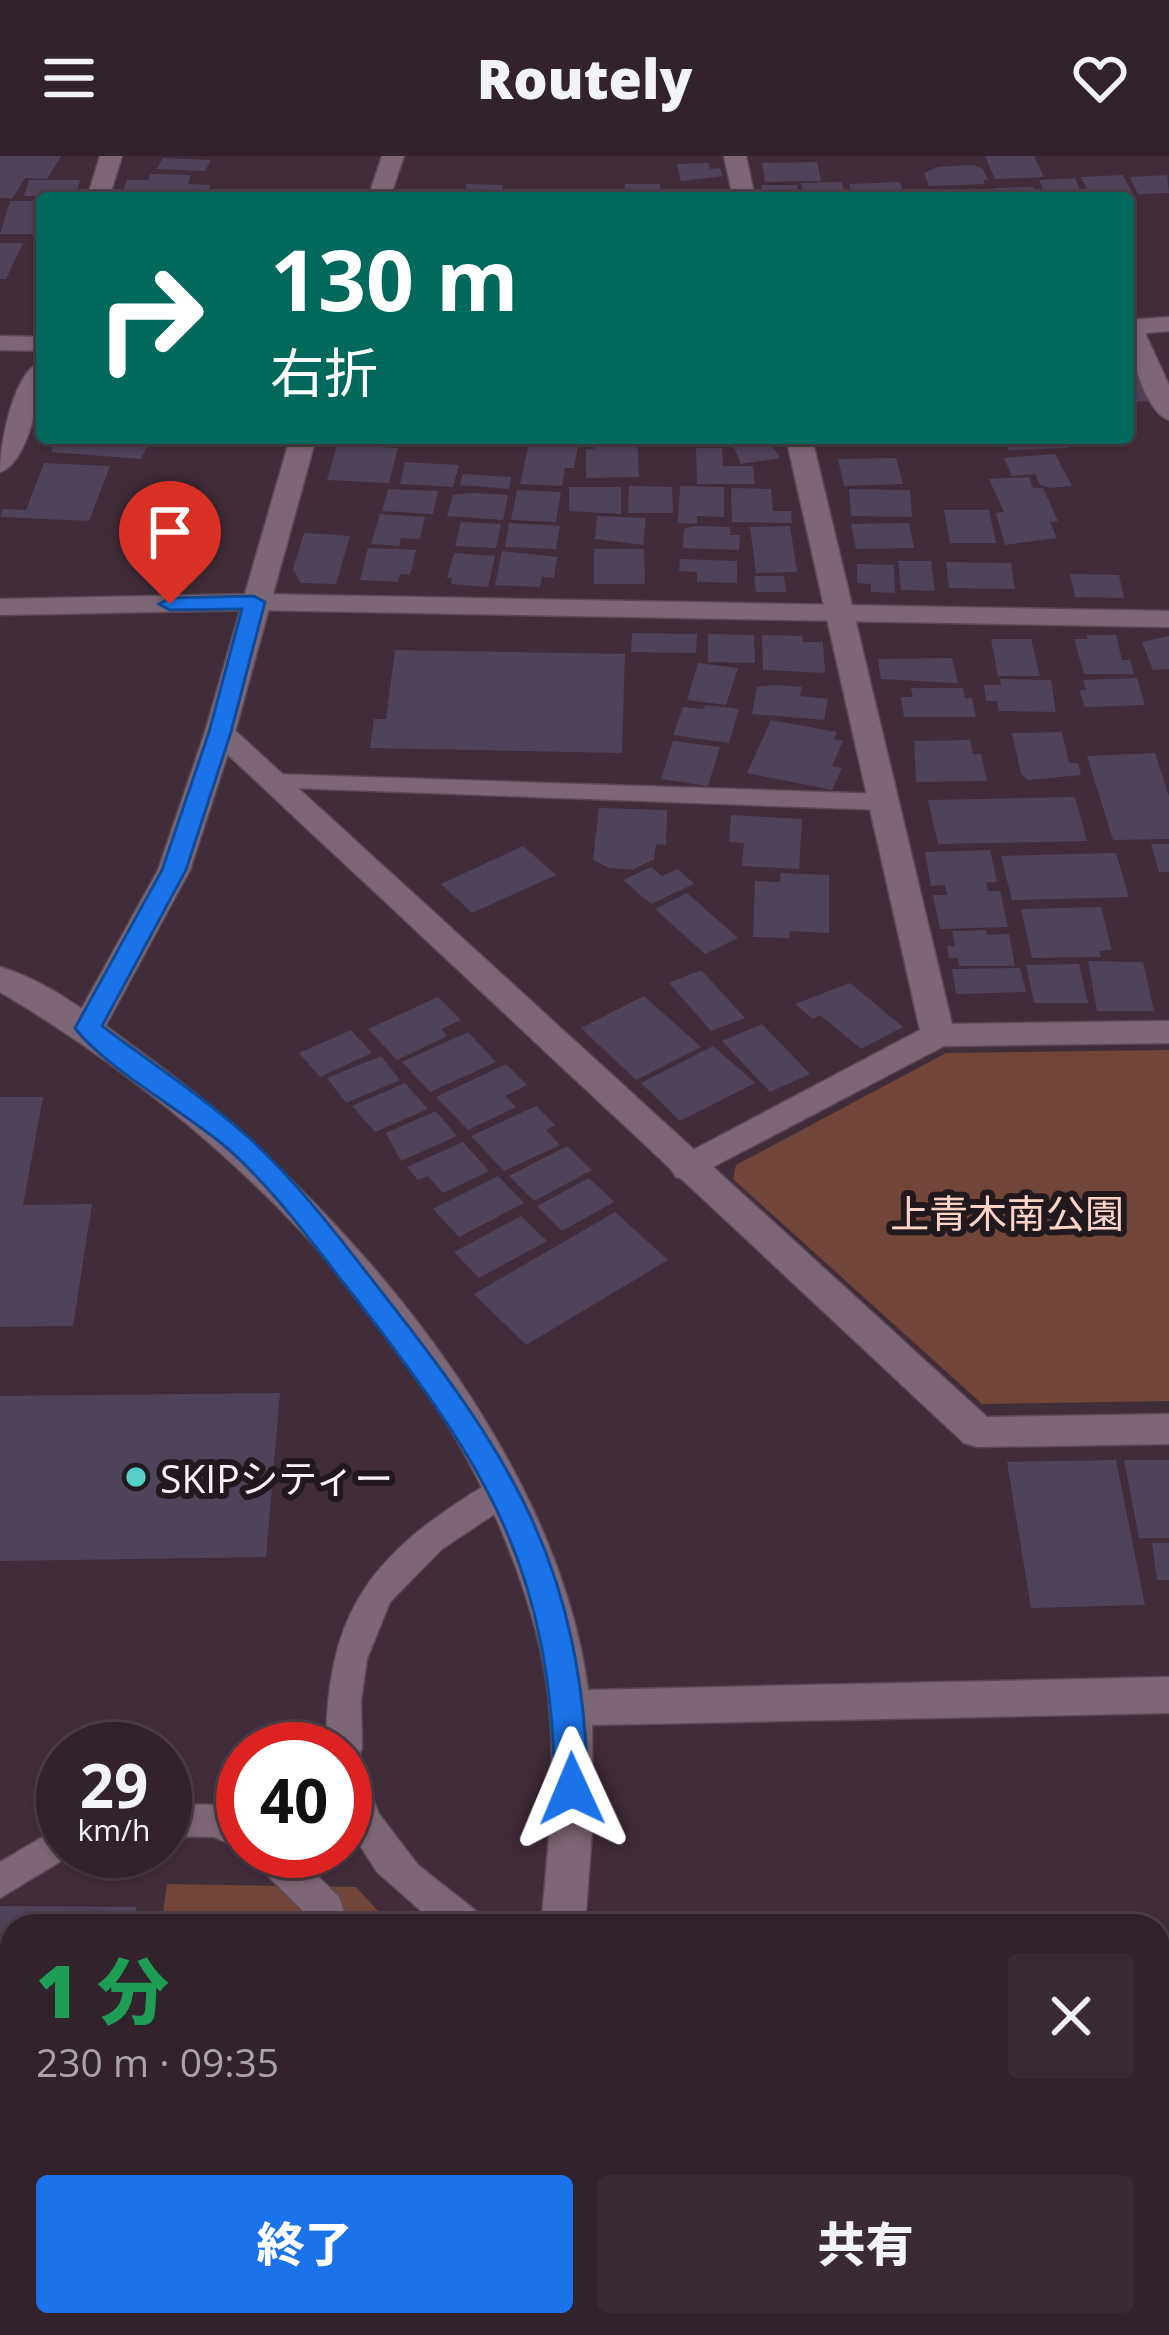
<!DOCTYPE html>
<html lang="ja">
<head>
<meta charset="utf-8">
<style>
  :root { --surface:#31222c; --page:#392a34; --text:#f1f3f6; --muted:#a8a4a9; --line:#4c3f48; --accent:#1a73e8 }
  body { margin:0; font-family:"Open Sans","Noto Sans JP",sans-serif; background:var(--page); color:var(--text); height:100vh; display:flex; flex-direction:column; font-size:45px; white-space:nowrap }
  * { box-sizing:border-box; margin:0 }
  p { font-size:39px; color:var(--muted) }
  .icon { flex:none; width:66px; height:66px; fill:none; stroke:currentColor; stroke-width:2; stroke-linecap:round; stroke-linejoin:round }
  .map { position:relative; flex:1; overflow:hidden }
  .panel { position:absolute; left:0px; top:1758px; width:1170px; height:423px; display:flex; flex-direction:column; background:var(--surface); border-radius:36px 36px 0 0; box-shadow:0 3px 9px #0004,0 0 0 3px var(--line) }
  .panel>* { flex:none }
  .guide { position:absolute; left:36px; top:36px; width:1098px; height:252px; border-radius:12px; box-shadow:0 3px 9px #0004,0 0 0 3px var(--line); background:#00695c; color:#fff; overflow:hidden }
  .speed { position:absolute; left:36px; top:1566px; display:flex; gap:24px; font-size:60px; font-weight:700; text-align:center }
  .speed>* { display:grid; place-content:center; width:156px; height:156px; border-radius:50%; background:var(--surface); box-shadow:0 3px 9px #0004,0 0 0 3px var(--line); line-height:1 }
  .speed small { font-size:30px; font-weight:400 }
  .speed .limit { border:18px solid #d22; background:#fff; color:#111 }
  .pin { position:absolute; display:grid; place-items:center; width:102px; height:102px; color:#fff; margin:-123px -51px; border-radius:50% 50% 50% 0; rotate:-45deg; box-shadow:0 0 12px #0007 }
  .pin .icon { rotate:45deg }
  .me { position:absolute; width:132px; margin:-66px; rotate:359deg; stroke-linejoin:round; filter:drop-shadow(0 0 9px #0008) }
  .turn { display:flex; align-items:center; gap:42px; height:252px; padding:0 36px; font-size:54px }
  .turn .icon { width:156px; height:156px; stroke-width:2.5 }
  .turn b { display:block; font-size:84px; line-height:102px }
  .round { display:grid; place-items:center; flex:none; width:126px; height:126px; border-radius:12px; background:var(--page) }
  .overview { display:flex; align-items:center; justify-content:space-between; height:204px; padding:0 36px }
  h1 { font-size:72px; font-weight:800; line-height:90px; color:#1e9e55 }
  .primary-button { display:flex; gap:24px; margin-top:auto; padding:24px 36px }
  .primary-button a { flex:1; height:138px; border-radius:12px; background:var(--accent); color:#fff; font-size:48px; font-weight:800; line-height:138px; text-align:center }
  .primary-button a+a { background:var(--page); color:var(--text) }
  header { display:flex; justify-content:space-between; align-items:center; height:156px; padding:0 36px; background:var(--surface); font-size:54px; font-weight:800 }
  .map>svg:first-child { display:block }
  .green { fill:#714537 }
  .building { fill:#4e4358 }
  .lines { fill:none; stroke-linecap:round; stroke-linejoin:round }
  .lane-casing { stroke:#5b4a55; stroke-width:3 }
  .street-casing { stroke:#5b4a55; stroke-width:3 }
  .secondary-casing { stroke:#5b4a55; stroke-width:3 }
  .lane { fill:#7d6675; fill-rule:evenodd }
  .street { fill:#7d6675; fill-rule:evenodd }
  .secondary { fill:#7d6675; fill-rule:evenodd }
  .route { fill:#1a73e8; stroke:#114b97; stroke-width:3 }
  .poi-dot { fill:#55cec5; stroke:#22191f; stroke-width:4.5 }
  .labels { text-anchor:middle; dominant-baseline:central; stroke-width:12; stroke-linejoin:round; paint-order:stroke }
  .park-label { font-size:39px; fill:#fcd4c7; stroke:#22191f }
  .poi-label { font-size:39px; fill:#fef1f9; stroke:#22191f; text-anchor:start }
</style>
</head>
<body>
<header><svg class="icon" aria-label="menu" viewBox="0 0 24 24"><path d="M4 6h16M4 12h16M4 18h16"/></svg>Routely<svg class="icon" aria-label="heart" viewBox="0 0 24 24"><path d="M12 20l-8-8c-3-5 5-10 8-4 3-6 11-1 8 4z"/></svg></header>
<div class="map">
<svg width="1169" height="2179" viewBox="0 0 1169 2179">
  <rect width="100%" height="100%" fill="#412d3a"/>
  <g class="green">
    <polygon points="1169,894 1169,1245 982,1248 733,1023 736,1009 946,897"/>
    <polygon points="167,1728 356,1731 392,1770 161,1770"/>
    <polygon points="105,2169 320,2169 315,2179 104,2179"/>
  </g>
  <g class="building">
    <polygon points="0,0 61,0 47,23 25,22 12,43 0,42"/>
    <polygon points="985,0 1034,0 1044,21 995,23"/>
    <polygon points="163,2 211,4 205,15 157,13"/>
    <polygon points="817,6 821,25 765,26 762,7"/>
    <polygon points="708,7 710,13 720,12 723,20 681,25 677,8"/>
    <polygon points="973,9 983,13 988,24 983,24 985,28 929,30 924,17 938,11"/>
    <polygon points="150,18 191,19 188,28 210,29 206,42 120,42 127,24 148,24"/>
    <polygon points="1123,19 1132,37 1090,39 1081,21"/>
    <polygon points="1167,19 1169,37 1138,38 1130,21"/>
    <polygon points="1075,22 1084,42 1047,42 1039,24"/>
    <polygon points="29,24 80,24 76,40 24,40"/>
    <polygon points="842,26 844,36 832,36 833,42 804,42 801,27"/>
    <polygon points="900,26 904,38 852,40 849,28"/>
    <polygon points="466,28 503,29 501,38 512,42 448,42 450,33 466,33"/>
    <polygon points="625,28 660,28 660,42 624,42"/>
    <polygon points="761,29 797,29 799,42 763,42"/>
    <polygon points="1033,31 1038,42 997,42 994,32"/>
    <polygon points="10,45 42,45 42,78 0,78"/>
    <polygon points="0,87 23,87 6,123 0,123"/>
    <polygon points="1128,214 1136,214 1149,245 1128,246"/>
    <polygon points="58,282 151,282 141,303 51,296"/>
    <polygon points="730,282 767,282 780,302 741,308"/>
    <polygon points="1004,282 1063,282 1067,292 1008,294"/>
    <polygon points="637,283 639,321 586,322 586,293 594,293 594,284"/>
    <polygon points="529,287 578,290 574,312 565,312 562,330 520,328"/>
    <polygon points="337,289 398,292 389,327 327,324"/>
    <polygon points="696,292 722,292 723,310 753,310 755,328 697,328"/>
    <polygon points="1055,298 1072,330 1050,332 1040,329 1035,318 1012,320 1004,302"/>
    <polygon points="896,302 903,328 844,330 838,303"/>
    <polygon points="405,306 459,309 453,331 400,328"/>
    <polygon points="44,307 110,310 89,365 0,361 3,353 26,354"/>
    <polygon points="463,318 511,321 509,333 460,329"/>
    <polygon points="1029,321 1033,332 1043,332 1058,365 1050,366 1057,382 1005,389 996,357 1004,356 989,323"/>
    <polygon points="629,330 672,331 673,357 628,357"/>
    <polygon points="680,330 724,331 724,361 697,360 697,368 678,367"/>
    <polygon points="569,331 621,331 621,358 569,355"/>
    <polygon points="731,332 771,333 773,355 791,355 792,367 732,366"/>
    <polygon points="388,333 438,335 433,358 382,355"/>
    <polygon points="849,333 910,334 912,361 851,360"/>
    <polygon points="517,334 561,336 556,366 511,364"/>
    <polygon points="473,337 508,339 503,364 447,360 453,339"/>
    <polygon points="944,354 989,354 996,387 950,387"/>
    <polygon points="380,358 425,361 420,383 401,382 399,390 371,388"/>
    <polygon points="597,360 646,362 643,389 595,383"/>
    <polygon points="461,366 501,368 496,392 455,390"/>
    <polygon points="509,367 560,370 556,393 505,391"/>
    <polygon points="909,367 914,392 856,393 851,368"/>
    <polygon points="694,370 730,371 730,379 740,379 739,394 683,392 684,373"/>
    <polygon points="790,370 797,416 756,417 750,371"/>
    <polygon points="304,377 350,380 336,428 301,427 293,413"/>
    <polygon points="368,392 416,394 410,419 400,418 398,426 360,424"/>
    <polygon points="594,393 644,393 645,428 594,428"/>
    <polygon points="502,395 557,401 554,422 542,421 540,431 495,429"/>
    <polygon points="454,397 495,400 488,431 451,428 452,422 447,422"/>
    <polygon points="680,403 737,405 737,427 697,426 697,416 679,415"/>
    <polygon points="898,405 931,405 935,435 901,434"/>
    <polygon points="946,406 1011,407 1015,433 949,432"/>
    <polygon points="857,408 894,409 895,437 871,436 871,428 857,427"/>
    <polygon points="1070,418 1119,419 1124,442 1075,441"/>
    <polygon points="754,420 784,420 786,436 756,436"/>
    <polygon points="632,477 697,478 696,497 631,496"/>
    <polygon points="708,478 754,479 755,507 708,506"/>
    <polygon points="762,479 802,480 803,486 823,486 825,517 763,514"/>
    <polygon points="1086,479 1116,479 1122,504 1130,504 1134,518 1084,518 1074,483 1088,483"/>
    <polygon points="1169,480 1169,513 1153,514 1142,486"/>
    <polygon points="991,483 1031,483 1040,520 998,520"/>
    <polygon points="395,494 625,498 622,597 370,592 374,563 386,563"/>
    <polygon points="952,502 958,527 881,523 878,503"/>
    <polygon points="698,507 738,512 726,549 687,544"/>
    <polygon points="1137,522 1145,549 1085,551 1079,534 1086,534 1083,524"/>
    <polygon points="1000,523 1051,524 1056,556 999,555 997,545 986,545 984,529 1001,529"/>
    <polygon points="775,529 802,531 800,540 828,543 824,564 752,558 757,531"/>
    <polygon points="911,532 963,532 965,542 972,542 976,561 904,561 901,541 913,541"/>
    <polygon points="705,549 739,553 729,587 673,579 683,551 704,553"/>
    <polygon points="771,564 837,576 834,583 843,585 832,610 842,612 832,634 747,617"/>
    <polygon points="1062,576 1069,607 1078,607 1081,619 1028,624 1021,618 1012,577"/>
    <polygon points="970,584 973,598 981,598 987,625 916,626 914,585"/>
    <polygon points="673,585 720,591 708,630 661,623"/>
    <polygon points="1155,597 1169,640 1169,683 1113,684 1087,600"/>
    <polygon points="1075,641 1087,685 938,688 928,644"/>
    <polygon points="599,652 667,654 666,689 656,688 654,703 633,714 609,712 593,704"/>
    <polygon points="731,659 802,663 799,713 742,710 744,687 729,686"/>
    <polygon points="1151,688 1169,688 1169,716 1159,716"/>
    <polygon points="523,690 556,719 472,757 441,728"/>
    <polygon points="990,694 997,726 986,726 988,735 1000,735 1008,771 940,773 933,739 947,739 945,729 931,730 925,696"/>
    <polygon points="1116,697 1129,741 1012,744 1001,700"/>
    <polygon points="651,711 662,720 678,713 694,728 651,748 623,724"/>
    <polygon points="781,717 829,719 829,777 790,775 789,782 753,781 755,725 780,726"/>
    <polygon points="687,737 738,782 705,798 655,753"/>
    <polygon points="1101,751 1112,794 1099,795 1101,801 1032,802 1021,753"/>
    <polygon points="986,774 987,779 1009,778 1015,810 959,810 958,802 949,802 947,790 955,790 952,775"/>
    <polygon points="1088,805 1143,806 1154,855 1097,855"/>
    <polygon points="1079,808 1088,847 1034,847 1026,809"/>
    <polygon points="1020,812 1026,836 956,838 952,813"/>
    <polygon points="701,814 745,862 711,875 669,827"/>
    <polygon points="850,827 903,871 861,893 820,859 813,863 795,848"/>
    <polygon points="644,840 701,891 636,924 581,872"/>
    <polygon points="438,841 461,864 441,873 447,880 397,904 368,873"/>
    <polygon points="762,868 810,918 770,936 722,885"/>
    <polygon points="351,874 372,897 320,921 299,897"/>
    <polygon points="468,876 496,906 430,936 402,906"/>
    <polygon points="713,890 755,927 680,965 641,927"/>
    <polygon points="381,900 400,924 346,947 327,922"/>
    <polygon points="506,908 527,929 505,940 516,951 468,974 436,941"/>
    <polygon points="405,927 428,953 375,976 352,950"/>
    <polygon points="0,941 43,941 23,1049 92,1048 73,1170 0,1171"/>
    <polygon points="536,950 555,969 546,974 560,989 504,1015 471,980"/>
    <polygon points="436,955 457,980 401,1005 386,977"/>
    <polygon points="463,986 489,1015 443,1037 428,1020 418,1024 407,1011"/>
    <polygon points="567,990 592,1014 534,1045 509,1020"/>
    <polygon points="498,1020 524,1047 459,1081 433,1053"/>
    <polygon points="589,1022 614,1046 562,1075 537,1050"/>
    <polygon points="615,1056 668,1104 526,1189 474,1138"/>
    <polygon points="521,1060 547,1085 479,1122 454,1096"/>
    <polygon points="280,1237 266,1401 0,1405 0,1240"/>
    <polygon points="1116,1304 1145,1449 1031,1452 1007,1306"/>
    <polygon points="1124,1304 1169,1304 1169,1382 1139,1382"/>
    <polygon points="1152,1387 1169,1387 1169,1424 1157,1424"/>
    <polygon points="0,1750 136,1751 134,1770 12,1770 12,2169 99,2169 98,2179 0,2179"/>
    <polygon points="1158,1786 1169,1787 1169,2179 1142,2179 1142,2169 1158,2169"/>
    <rect x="697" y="2169" width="216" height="10"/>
  </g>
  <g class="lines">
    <g class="lane-casing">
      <g id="lane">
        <polygon points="274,618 884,638 897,646 884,654 265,631 261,626 265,621"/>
        <path d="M505 1321 517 1325 521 1334 517 1343 442 1393 390 1446 367 1503 361 1544 362 1593 357 1602 379 1658 418 1709 480 1758 486 1770H438L377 1716 352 1677 345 1662V1593H326C327 1487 350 1422 440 1359 460 1345 482 1329 505 1321Z"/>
        <polygon points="165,1648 220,1649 243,1660 246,1695 214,1681 165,1680"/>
        <polygon points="63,1669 63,1695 76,1696 0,1742 0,1706"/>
        <polygon points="249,1695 292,1695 339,1741 349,1770 311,1770 309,1761 254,1706"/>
        <polygon points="144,2169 186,2169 185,2179 143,2179"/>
      </g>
    </g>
    <g class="street-casing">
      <g id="street">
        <polygon points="100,0 122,0 109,42 87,42"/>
        <polygon points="382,0 404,0 390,42 368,42"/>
        <polygon points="724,0 746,0 755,42 733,42"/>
        <path d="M1169 161V175L1145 177 1169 229V264C1143 255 1128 189 1128 164Z"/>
        <polygon points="0,180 42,181 42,195 0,194"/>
        <path d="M42 205C42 232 29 307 0 316 0 288 13 215 42 205Z"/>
        <polygon points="290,282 316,282 235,576 190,714 100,880 76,880 71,872 158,714 205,576"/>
        <polygon points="786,282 812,282 952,868 1169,865 1169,887 944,890 688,1024 676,1021 670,1012 676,1003 920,874"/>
      </g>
    </g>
    <g class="secondary-casing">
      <g id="secondary">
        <polygon points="254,438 1169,455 1169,471 254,454 0,459 0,443"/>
        <polygon points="220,567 230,570 987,1261 1169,1258 1169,1288 978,1291 964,1287 210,582 205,576"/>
        <path d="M0 811C50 825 100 866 141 896 334 1036 556 1289 588 1534L1169 1521V1557L592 1569 593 1661 585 1770H541C550 1675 562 1573 537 1479 466 1207 236 975 0 836Z"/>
        <polygon points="385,2169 437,2169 433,2179 381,2179"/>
      </g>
    </g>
    <use href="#lane" class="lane"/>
    <use href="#street" class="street"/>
    <use href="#secondary" class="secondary"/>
  </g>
  <path class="route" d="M254 440 265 446 231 576 186 714 102 870C150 906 202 940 247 980 299 1027 341 1084 384 1139 516 1307 582 1413 588 1633L583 1643 572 1647 560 1643 555 1633C551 1411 488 1314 357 1144 316 1092 276 1035 226 991 186 957 103 910 75 872L162 714 209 576 242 453 170 454 159 448 170 442Z"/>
  <circle class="poi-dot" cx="136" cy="1321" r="12"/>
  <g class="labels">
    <g class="park-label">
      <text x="1007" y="1056">上青木南公園</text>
    </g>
    <g class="poi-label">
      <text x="160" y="1321">SKIPシティー</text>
    </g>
  </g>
</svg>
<div class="speed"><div>29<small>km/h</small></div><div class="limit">40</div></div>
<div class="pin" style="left:170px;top:448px;background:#d93025"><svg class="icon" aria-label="arrive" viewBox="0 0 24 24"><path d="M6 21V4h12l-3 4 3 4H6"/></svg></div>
<svg class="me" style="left:572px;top:1633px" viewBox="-20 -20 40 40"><path d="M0-17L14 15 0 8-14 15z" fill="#1a73e8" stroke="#fff" stroke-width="4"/></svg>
<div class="guide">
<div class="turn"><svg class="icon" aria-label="right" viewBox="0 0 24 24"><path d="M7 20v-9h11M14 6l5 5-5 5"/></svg><div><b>130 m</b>右折</div></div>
</div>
<section class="panel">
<div class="overview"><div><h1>1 分</h1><p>230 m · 09:35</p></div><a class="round"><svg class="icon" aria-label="close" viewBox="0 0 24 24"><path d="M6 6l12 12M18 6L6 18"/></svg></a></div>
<div class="primary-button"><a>終了</a><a>共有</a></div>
</section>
</div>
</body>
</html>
